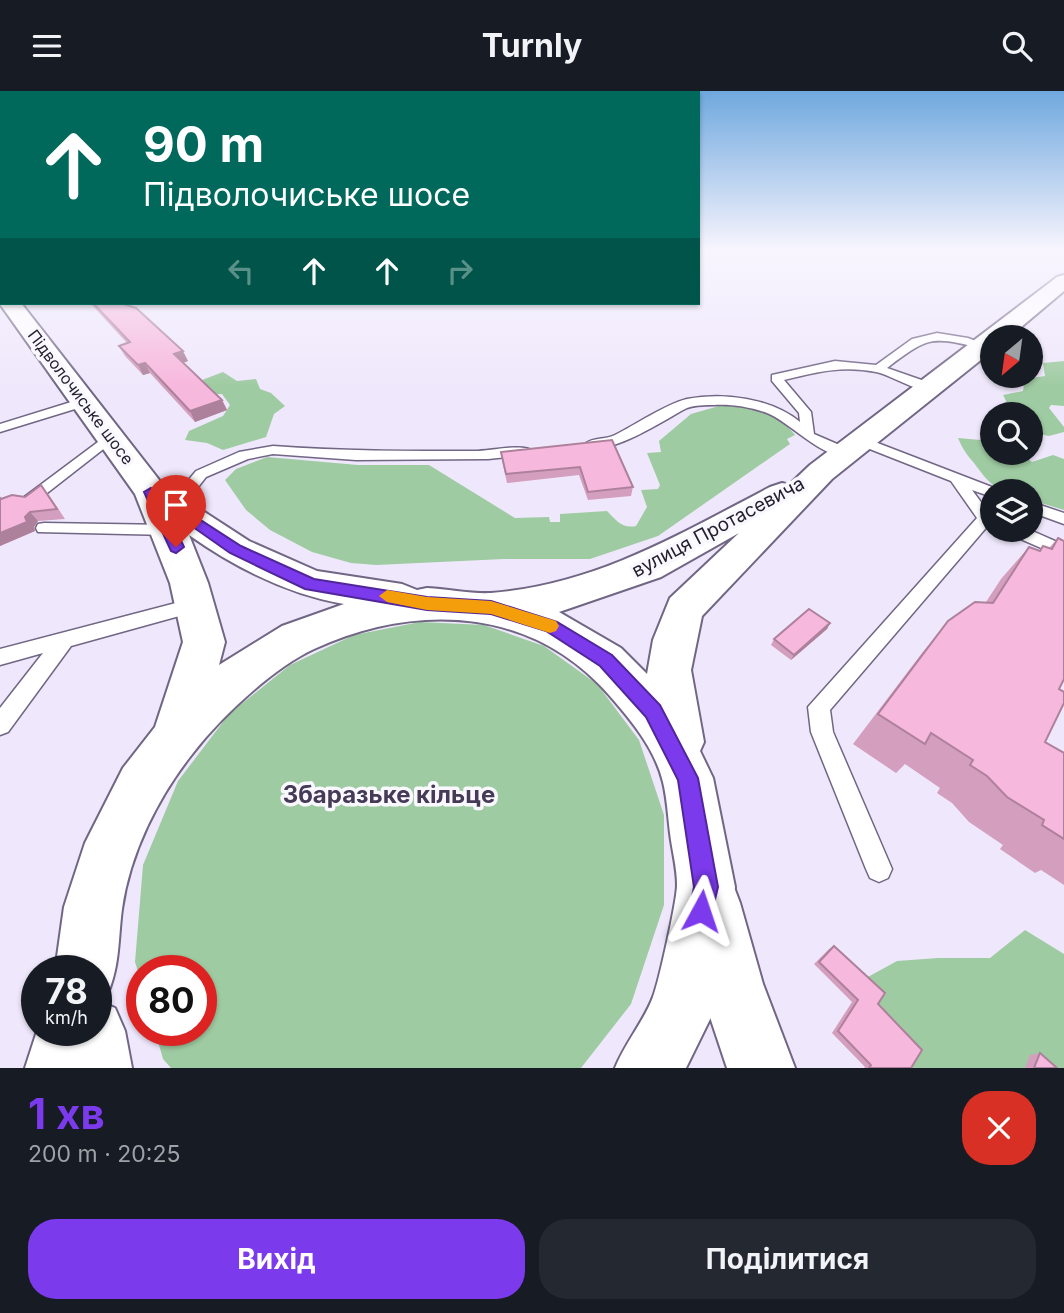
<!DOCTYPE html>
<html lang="uk">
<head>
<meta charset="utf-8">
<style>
  :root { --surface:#171b24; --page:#242831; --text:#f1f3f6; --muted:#9ea1a6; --accent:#7c3aed }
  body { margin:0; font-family:Inter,sans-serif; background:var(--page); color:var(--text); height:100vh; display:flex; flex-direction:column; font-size:26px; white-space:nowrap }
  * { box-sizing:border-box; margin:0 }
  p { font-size:23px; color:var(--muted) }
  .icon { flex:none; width:38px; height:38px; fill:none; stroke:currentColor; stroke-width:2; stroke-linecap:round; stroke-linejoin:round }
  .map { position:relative; height:977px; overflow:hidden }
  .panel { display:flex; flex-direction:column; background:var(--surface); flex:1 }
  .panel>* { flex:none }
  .guide { position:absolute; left:0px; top:0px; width:700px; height:214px; box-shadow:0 2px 5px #0004; background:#00695c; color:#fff; overflow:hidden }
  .needle { width:46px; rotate:209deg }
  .fabs { position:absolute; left:980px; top:234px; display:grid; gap:14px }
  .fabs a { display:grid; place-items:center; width:63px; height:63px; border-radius:50%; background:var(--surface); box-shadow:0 2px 5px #0004; font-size:35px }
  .speed { position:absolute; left:21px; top:864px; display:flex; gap:14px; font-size:35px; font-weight:700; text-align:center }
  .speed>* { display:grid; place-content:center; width:91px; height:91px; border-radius:50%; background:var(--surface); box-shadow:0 2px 5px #0004; line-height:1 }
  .speed small { font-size:18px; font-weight:400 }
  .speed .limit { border:10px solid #d22; background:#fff; color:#111 }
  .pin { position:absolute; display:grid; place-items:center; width:60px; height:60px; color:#fff; margin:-72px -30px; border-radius:50% 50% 50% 0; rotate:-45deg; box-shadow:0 0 7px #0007 }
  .pin .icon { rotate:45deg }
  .me { position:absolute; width:77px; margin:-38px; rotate:5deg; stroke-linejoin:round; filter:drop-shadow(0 0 5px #0008) }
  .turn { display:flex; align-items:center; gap:24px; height:147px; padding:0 28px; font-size:32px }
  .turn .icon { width:91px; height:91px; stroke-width:2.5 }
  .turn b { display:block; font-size:49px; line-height:60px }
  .lanes { display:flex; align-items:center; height:66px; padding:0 28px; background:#0003; justify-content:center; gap:35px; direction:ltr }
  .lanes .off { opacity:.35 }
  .round { display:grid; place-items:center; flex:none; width:74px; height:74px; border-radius:28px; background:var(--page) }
  .summary { display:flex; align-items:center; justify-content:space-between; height:119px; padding:0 28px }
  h1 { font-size:42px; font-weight:700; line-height:52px; color:var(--accent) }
  .button { display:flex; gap:14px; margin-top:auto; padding:14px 28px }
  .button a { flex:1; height:80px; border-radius:28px; background:var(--accent); color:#fff; font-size:28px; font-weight:700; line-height:80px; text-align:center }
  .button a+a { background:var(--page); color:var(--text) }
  header { display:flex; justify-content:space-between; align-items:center; height:91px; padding:0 28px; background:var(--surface); font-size:32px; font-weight:700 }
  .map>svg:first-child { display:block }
  .green { fill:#9fcba2 }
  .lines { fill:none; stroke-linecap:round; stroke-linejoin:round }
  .service-casing { stroke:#716684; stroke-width:3 }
  .primary-casing { stroke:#716684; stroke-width:4 }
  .trunk-casing { stroke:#716684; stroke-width:4 }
  .service { fill:#fff; fill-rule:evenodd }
  .primary { fill:#fff; fill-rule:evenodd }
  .trunk { fill:#fff; fill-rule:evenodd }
  .wall { fill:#d49ebe }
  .shaded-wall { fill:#ad819b }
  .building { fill:#f7b8dd; stroke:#ad819b; stroke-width:2 }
  .route { fill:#7c3aed; stroke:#51269a; stroke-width:2 }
  .slow { fill:#f59e0b }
  .labels { text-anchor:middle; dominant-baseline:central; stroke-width:7; stroke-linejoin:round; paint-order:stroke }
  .far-street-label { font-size:16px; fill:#231e2b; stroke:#faf8ff }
  .street-label { font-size:19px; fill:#231e2b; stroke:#faf8ff }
  .near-neighbourhood-label { font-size:24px; font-weight:bold; fill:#453b56; stroke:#faf8ff }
</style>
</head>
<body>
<header><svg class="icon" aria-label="menu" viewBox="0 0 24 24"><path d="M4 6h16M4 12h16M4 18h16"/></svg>Turnly<svg class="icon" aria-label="search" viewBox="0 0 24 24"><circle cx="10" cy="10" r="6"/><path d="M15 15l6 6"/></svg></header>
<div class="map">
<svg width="1064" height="977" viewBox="0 0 1064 977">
  <rect width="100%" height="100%" fill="#efe8fc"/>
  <g class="green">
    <polygon points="1064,270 1064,315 1051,314 1049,317 1064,336 1064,341 1049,345 1031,341 1031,324 1013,324 1003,304 1023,300 1025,288 1045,285 1043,272"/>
    <polygon points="223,281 237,290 256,288 260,298 271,302 285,315 274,323 266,346 223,359 207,352 185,349 189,340 223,325 230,314 222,303 204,304 189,294"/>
    <path d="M719 315C746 315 778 321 795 344L787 348 790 353 658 445 590 468H504L376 474 351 472 312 461 270 439 246 419 225 389 236 378 267 366 358 374H429L515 427 549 426 550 431H560V423L607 420C616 429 622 438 636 435L647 416 641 399 658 398 660 394 647 362 661 361 659 350 691 323Z"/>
    <path d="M958 347 992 350V362H1020L1032 371 1053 364 1064 368V419L1031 409V401C997 401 993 398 974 372 967 364 962 357 958 347Z"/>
    <polygon points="420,531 484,534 544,555 597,593 639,649 664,724 664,814 631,913 581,977 171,977 163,968 155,940 201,940 201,880 142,880 142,893 135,871 143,774 178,690 229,623 290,574 354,544"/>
    <polygon points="1025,839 1064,863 1064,977 871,977 866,887 897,870 938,867 990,867"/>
  </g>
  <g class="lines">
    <g class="service-casing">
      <g id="service">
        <path d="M937 242 968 247 989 255 983 258C932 245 929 245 887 277L933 293V299C915 301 894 285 876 281 843 274 816 281 784 289L811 321 814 343 851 359V365C825 371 789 330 767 322 750 316 731 313 714 314 705 314 695 314 687 317 667 327 604 370 585 353 593 346 605 349 615 344 635 334 666 313 687 308 723 301 771 307 800 331L799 322 772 290V284L835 270 876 274 912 248Z"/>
        <polygon points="84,307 90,311 88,314 0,341 0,333"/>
        <polygon points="110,342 117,346 115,349 33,413 23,413 20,410 23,407"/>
        <polygon points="862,346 997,398 999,401 992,401 992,406 972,399 992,426 991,431 830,619 833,641 892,778 888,787 879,791 870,787 866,778 811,641 808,616 977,427 951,390 857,353 857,347"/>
        <path d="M273 355C341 360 407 360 475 360 489 360 524 352 533 360L526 364 488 368 356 369 273 363 248 368 206 386 180 419H170L167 415 196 380 239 361Z"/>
        <polygon points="1031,411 1064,422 1064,433 1031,421"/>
        <polygon points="44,432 169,434 177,439 169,444 38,441 36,437 38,433"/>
        <polygon points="1007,439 1030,439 1064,454 1064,467 1009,443"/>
        <polygon points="195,507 201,509 204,514 201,519 71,555 8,641 0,644 0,617 43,562 0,574 0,558"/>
      </g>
    </g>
    <g class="primary-casing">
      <polygon id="primary" points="711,783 732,791 740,812 763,893 795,977 727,977 699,893 682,812 690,791"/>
    </g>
    <g class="trunk-casing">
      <g id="trunk">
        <path d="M1064 184V200L1008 247H992V260L832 388 702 525 691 579 704 651 700 660 713 687 735 796 715 918 686 977H615C625 952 644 930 653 906 659 891 677 809 677 794 677 777 672 759 670 742 668 726 667 707 663 691 655 658 631 629 609 604 532 516 417 511 314 558 273 577 221 626 193 662 158 706 130 762 122 818 118 848 120 873 108 902L96 907V880H55L64 816 85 752 123 677 155 636 183 551 170 492 135 403 0 213 2 208V212H21L163 394 249 450 317 480 402 493 417 499 427 497C448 498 471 503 491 502 595 494 680 443 770 396L782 392 789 394 810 374 1057 186ZM739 442 670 507 653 549 647 583 621 557 559 521 661 486ZM189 444C236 477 287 503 344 513L282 535 219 574 225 551 208 492Z"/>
        <polygon points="96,909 115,917 125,940 132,977 25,977 37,940 96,940"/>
      </g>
    </g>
    <use href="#service" class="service"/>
    <use href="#primary" class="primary"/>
    <use href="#trunk" class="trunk"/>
  </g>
  <g class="wall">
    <polygon points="90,212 120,212 188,270 183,272 222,309 227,319 195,331 150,282 143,284 125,265 119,255 127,252"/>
    <polygon points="612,349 633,396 631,405 588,409 579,384 507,392 502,369 501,361"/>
    <polygon points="49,404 65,428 38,430 34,436 35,440 0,455 0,407 1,408"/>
    <polygon points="1058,447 1059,598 1045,651 1064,662 1064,794 1041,779 1035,782 1000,758 1003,754 969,731 952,712 937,702 940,697 905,673 896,682 853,653 922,562 948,530 986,511 1001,488 1029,456 1039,460 1043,455 1049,457"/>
    <polygon points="830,532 827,538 791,569 771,554 774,548"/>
    <polygon points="834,855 878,913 911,977 864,977 865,976 832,942 852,911 814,873 829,858"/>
    <polygon points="1040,962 1057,977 1025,977 1030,964"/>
  </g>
  <g class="shaded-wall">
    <polygon points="183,260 188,270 179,273 174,263"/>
    <polygon points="145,272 150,282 143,284 138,274"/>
    <polygon points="222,309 227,319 195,331 190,320"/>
    <polygon points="30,421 38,430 34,436 35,440 0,455 0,442 25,426"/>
    <polygon points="830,532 827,538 791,569 794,564"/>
  </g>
  <g class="building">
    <polygon points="93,212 120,212 136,217 183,260 174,263 222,309 190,320 145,272 138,274 119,255 130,251"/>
    <polygon points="612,349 633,396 588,401 580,376 506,383 501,361"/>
    <polygon points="41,394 57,418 30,421 25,426 27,431 0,442 0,407 1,408 12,404 25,406"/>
    <polygon points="1058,447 1064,450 1064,588 1059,598 1064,601 1064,612 1045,651 1064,662 1064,748 1042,734 1044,729 1007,706 987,685 970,674 973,669 931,642 925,653 878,623 948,530 975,511 993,512 1029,456 1040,460 1043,455 1052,458"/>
    <polygon points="809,518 830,532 794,564 774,548"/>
    <polygon points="834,855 885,902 878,913 922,959 911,977 869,977 871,974 838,940 858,909 819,871"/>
    <polygon points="1040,962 1057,977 1034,977"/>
  </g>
  <linearGradient id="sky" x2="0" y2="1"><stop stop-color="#6fa8de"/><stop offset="0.54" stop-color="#f8f5fe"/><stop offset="1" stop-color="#f8f5fe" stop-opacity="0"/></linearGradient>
  <rect width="1064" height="295" fill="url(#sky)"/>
  <polygon class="route" points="151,397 241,455 314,488 427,506 491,510 557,531 612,564 660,614 698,687 718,796 710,829 701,833 693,829 689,820 694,796 678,689 646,626 600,575 546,540 491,523 427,519 305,498 230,462 166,417 184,456 176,462 171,460 144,401"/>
  <polygon class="slow" points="387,499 427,506 491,510 556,530 559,535 556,540 550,542 491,523 427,519 387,511 379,505"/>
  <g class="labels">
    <g class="far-street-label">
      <text transform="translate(81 306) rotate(53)">Підволочиське шосе</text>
    </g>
    <g class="street-label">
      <text transform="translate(718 436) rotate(-28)">вулиця Протасевича</text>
    </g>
    <g class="near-neighbourhood-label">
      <text x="389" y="703">Збаразьке кільце</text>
    </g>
  </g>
</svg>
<div class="fabs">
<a><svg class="needle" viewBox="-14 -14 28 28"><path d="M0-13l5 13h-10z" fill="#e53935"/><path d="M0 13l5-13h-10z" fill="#9ea1a6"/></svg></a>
<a><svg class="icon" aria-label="search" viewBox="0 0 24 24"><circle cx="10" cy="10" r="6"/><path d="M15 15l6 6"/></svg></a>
<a><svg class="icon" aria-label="layers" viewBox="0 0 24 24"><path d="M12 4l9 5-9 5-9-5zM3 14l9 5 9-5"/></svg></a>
</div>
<div class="speed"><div>78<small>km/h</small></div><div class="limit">80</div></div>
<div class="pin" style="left:176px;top:456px;background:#d93025"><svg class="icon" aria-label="arrive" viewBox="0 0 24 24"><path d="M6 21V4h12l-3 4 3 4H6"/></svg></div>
<svg class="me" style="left:701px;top:820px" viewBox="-20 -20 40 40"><path d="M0-17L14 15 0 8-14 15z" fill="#7c3aed" stroke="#fff" stroke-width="4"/></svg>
<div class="guide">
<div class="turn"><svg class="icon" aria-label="ahead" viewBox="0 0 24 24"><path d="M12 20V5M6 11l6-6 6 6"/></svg><div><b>90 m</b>Підволочиське шосе</div></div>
<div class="lanes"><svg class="icon off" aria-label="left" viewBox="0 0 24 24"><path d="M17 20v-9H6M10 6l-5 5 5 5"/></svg><svg class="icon" aria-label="ahead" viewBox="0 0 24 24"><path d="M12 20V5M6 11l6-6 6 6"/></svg><svg class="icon" aria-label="ahead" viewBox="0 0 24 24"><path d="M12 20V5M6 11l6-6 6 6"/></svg><svg class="icon off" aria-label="right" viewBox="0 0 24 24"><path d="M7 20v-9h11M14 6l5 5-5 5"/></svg></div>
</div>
</div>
<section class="panel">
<div class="summary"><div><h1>1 хв</h1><p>200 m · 20:25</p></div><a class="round" style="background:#d93025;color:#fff"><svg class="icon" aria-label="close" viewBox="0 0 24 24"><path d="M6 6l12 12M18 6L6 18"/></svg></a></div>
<div class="button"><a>Вихід</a><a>Поділитися</a></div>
</section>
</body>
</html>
